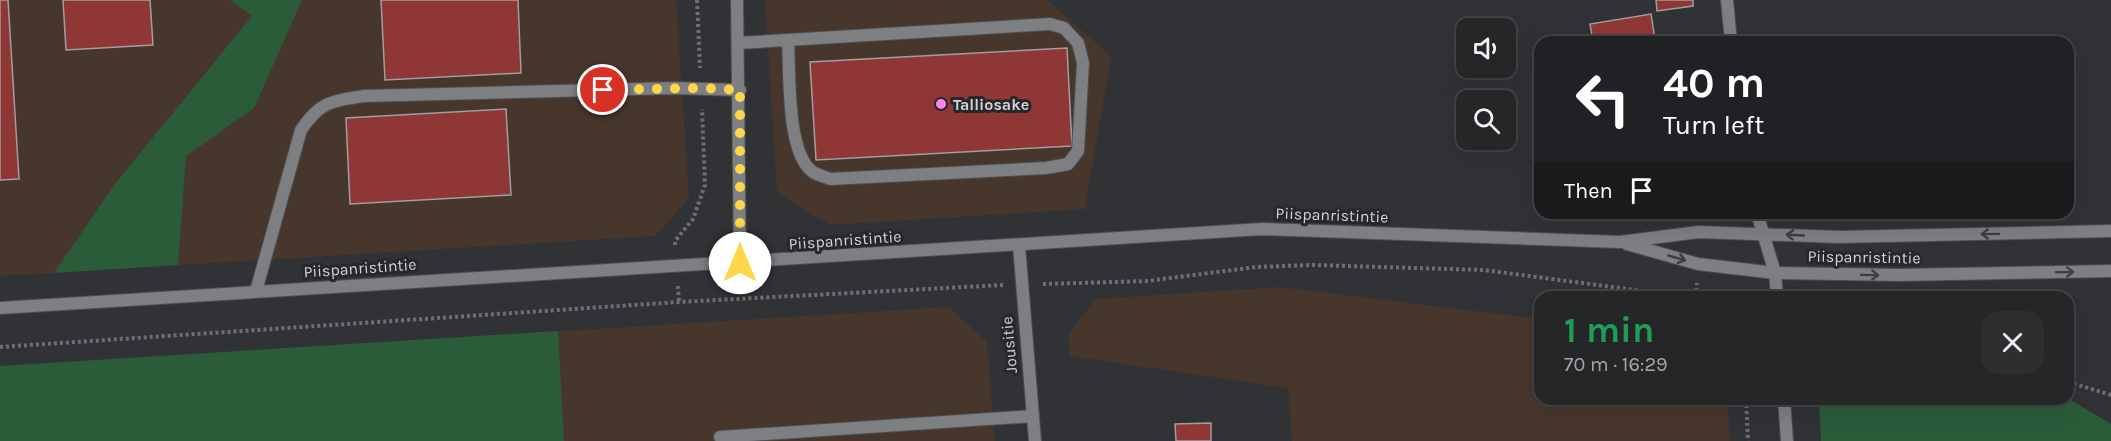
<!DOCTYPE html>
<html lang="en">
<head>
<meta charset="utf-8">
<style>
  :root { --surface:#252628; --page:#2d2e30; --text:#f1f3f6; --muted:#a3a5a8; --line:#424345 }
  body { margin:0; font-family:Karla,sans-serif; background:var(--page); color:var(--text); height:100vh; display:flex; flex-direction:column; font-size:22px; white-space:nowrap }
  * { box-sizing:border-box; margin:0 }
  p { font-size:20px; color:var(--muted) }
  .icon { flex:none; width:33px; height:33px; fill:none; stroke:currentColor; stroke-width:2; stroke-linecap:round; stroke-linejoin:round }
  .map { position:relative; flex:1; overflow:hidden }
  .side { position:absolute; left:1534px; top:291px; width:540px; height:114px; display:flex; flex-direction:column; background:var(--surface); border-radius:18px; box-shadow:0 6px 24px #0002,0 0 0 2px var(--line) }
  .side>* { flex:none }
  .banner { position:absolute; left:1534px; top:36px; width:540px; height:183px; border-radius:18px; box-shadow:0 6px 24px #0002,0 0 0 2px var(--line); background:#202124; color:#fff; overflow:hidden }
  .tools { position:absolute; left:1456px; top:18px; display:grid; gap:12px }
  .tools a { display:grid; place-items:center; width:60px; height:60px; border-radius:12px; background:var(--surface); box-shadow:0 6px 24px #0002,0 0 0 2px var(--line); font-size:30px }
  .pin { position:absolute; display:grid; place-items:center; width:51px; height:51px; color:#fff; margin:-26px; border:3px solid #fff; border-radius:50%; box-shadow:0 2px 6px #0007 }
  .me { position:absolute; width:66px; margin:-33px; rotate:0deg; stroke-linejoin:round; filter:drop-shadow(0 0 4px #0008) }
  .turn { display:flex; align-items:center; gap:21px; height:126px; padding:0 30px; font-size:27px }
  .turn .icon { width:78px; height:78px; stroke-width:2.5 }
  .turn b { display:block; font-size:42px; line-height:51px }
  .then { display:flex; align-items:center; height:57px; padding:0 30px; background:#0003; gap:12px; font-size:22px }
  .round { display:grid; place-items:center; flex:none; width:63px; height:63px; border-radius:18px; background:var(--page) }
  .summary { display:flex; align-items:center; justify-content:space-between; height:102px; padding:0 30px }
  h1 { font-size:36px; font-weight:700; line-height:45px; color:#1e9e55 }
  .map>svg:first-child { display:block }
  .industrial { fill:#47362c }
  .green { fill:#2b5c3a }
  .building { fill:#8f3736; stroke:#a39e9e; stroke-width:1.5 }
  .lines { fill:none; stroke-linecap:round; stroke-linejoin:round }
  .service-casing { stroke:#4d4e51; stroke-width:14 }
  .minor-casing { stroke:#4d4e51; stroke-width:14 }
  .tertiary-casing { stroke:#4d4e51; stroke-width:14 }
  .path { stroke:#6e6f72; stroke-width:4; stroke-dasharray:3 3; stroke-linecap:butt }
  .service { stroke:#7e7f83; stroke-width:12 }
  .minor { stroke:#7e7f83; stroke-width:12 }
  .tertiary { stroke:#7e7f83; stroke-width:12 }
  .oneway { stroke:#3d3e42 }
  .route { stroke:#ffd54a; stroke-width:10; stroke-dasharray:0 18 }
  .poi-dot { fill:#fc86e4; stroke:#27282c; stroke-width:2 }
  .labels { text-anchor:middle; dominant-baseline:central; stroke-width:6; stroke-linejoin:round; paint-order:stroke }
  .poi-label { font-size:16px; font-weight:bold; fill:#d3d3d5; stroke:#27282c; text-anchor:start }
  .street-label { font-size:16px; fill:#d3d3d5; stroke:#27282c }
</style>
</head>
<body>
<div class="map">
<svg width="2111" height="441" viewBox="0 0 2111 441">
  <rect width="100%" height="100%" fill="#313236"/>
  <g class="industrial">
    <polygon points="0,0 676,0 689,198 655,236 0,276"/>
    <polygon points="765,0 1047,0 1111,56 1085,209 830,225 777,193"/>
    <polygon points="1279,287 1540,319 1540,399 1728,399 1730,441 1292,441 1288,388 1070,356 1068,334 1096,299"/>
    <polygon points="949,307 987,342 995,441 0,441 0,366"/>
  </g>
  <g class="green">
    <polygon points="230,0 302,0 254,108 186,156 178,265 54,273 115,184 252,16"/>
    <polygon points="558,331 564,441 0,441 0,366"/>
    <polygon points="1819,399 2069,399 2111,424 2111,441 1821,441"/>
  </g>
  <g class="building">
    <polygon points="0,0 8,0 19,179 0,180"/>
    <polygon points="63,0 150,0 153,45 66,50"/>
    <polygon points="381,0 518,0 521,73 385,80"/>
    <polygon points="1656,0 1693,0 1693,6 1657,11"/>
    <polygon points="1651,14 1655,39 1593,42 1590,24"/>
    <polygon points="1067,48 1072,146 816,160 810,62"/>
    <polygon points="1540,68 1540,106 1534,69"/>
    <polygon points="506,109 511,195 350,204 346,118"/>
    <polygon points="1211,423 1211,441 1176,441 1175,424"/>
  </g>
  <g class="lines">
    <g class="service-casing">
      <g id="service">
        <path d="M738 43 1050 24 1064 28 1078 43 1083 63 1078 151 1068 164 1046 168 830 179C825 177 818 175 813 172 786 154 790 71 788 40"/>
        <path d="M256 291 301 130C320 102 331 101 364 96L675 88 740 90"/>
        <polyline points="720,437 1033,416"/>
      </g>
    </g>
    <g class="minor-casing">
      <g id="minor">
        <polyline points="737,0 740,263"/>
        <polyline points="1727,0 1731,42"/>
        <polyline points="1757,213 1775,273 1777,297"/>
        <polyline points="1019,245 1035,441"/>
        <polyline points="1784,399 1787,441"/>
      </g>
    </g>
    <g class="tertiary-casing">
      <g id="tertiary">
        <polyline points="1627,244 1698,264 1775,273 1899,275 2111,271"/>
        <polyline points="0,308 1262,229 1620,242 1699,232 1839,237 2111,231"/>
      </g>
    </g>
    <g class="path">
      <polyline points="697,0 700,68"/>
      <polyline points="675,245 675,241 693,219 705,185 702,109"/>
      <polyline points="1043,284 1147,281 1256,267 1312,265 1484,270 1688,297"/>
      <polyline points="678,286 679,302"/>
      <polyline points="1696,297 1697,283"/>
      <polyline points="0,347 679,302 1003,285"/>
      <polyline points="2068,382 2111,395"/>
      <polyline points="1746,399 1748,441"/>
    </g>
    <use href="#service" class="service"/>
    <use href="#minor" class="minor"/>
    <use href="#tertiary" class="tertiary"/>
  </g>
  <defs><path id="oneway-shaft" d="M-6 0H5M1.5-3L5.5 0L1.5 3" fill="none" stroke-width="1.6" stroke-linecap="round" stroke-linejoin="round" transform="scale(1.5)"/></defs>
  <g class="oneway">
    <use href="#oneway-shaft" transform="translate(1990 234) rotate(179)"/>
    <use href="#oneway-shaft" transform="translate(1795 235) rotate(-177)"/>
    <use href="#oneway-shaft" transform="translate(1677 258) rotate(16)"/>
    <use href="#oneway-shaft" transform="translate(2065 272) rotate(-1)"/>
    <use href="#oneway-shaft" transform="translate(1870 275) rotate(1)"/>
  </g>
  <g class="lines">
    <polyline class="route" points="603,90 701,88 740,90 740,263"/>
  </g>
  <circle class="poi-dot" cx="941" cy="104" r="6"/>
  <g class="labels">
    <g class="poi-label">
      <text x="953" y="104">Talliosake</text>
    </g>
    <g class="street-label">
      <text transform="translate(1332 215) rotate(2)">Piispanristintie</text>
      <text transform="translate(845 240) rotate(-4)">Piispanristintie</text>
      <text transform="translate(1864 257) rotate(1)">Piispanristintie</text>
      <text transform="translate(360 268) rotate(-4)">Piispanristintie</text>
      <text transform="translate(1009 345) rotate(-95)">Jousitie</text>
    </g>
  </g>
</svg>
<div class="tools">
<a><svg class="icon" aria-label="sound" viewBox="0 0 24 24"><path d="M4 9h4l5-4v14l-5-4H4zM17 9q2 3 0 6"/></svg></a>
<a><svg class="icon" aria-label="search" viewBox="0 0 24 24"><circle cx="10" cy="10" r="6"/><path d="M15 15l6 6"/></svg></a>
</div>
<div class="pin" style="left:603px;top:90px;background:#d93025"><svg class="icon" aria-label="arrive" viewBox="0 0 24 24"><path d="M6 21V4h12l-3 4 3 4H6"/></svg></div>
<svg class="me" style="left:740px;top:263px" viewBox="-20 -20 40 40"><circle r="19" fill="#fff"/><path d="M0-13L10 11 0 6-10 11z" fill="#ffd54a"/></svg>
<div class="banner">
<div class="turn"><svg class="icon" aria-label="left" viewBox="0 0 24 24"><path d="M17 20v-9H6M10 6l-5 5 5 5"/></svg><div><b>40 m</b>Turn left</div></div>
<div class="then">Then<svg class="icon" aria-label="arrive" viewBox="0 0 24 24"><path d="M6 21V4h12l-3 4 3 4H6"/></svg></div>
</div>
<section class="side">
<div class="summary"><div><h1>1 min</h1><p>70 m · 16:29</p></div><a class="round"><svg class="icon" aria-label="close" viewBox="0 0 24 24"><path d="M6 6l12 12M18 6L6 18"/></svg></a></div>
</section>
</div>
</body>
</html>
